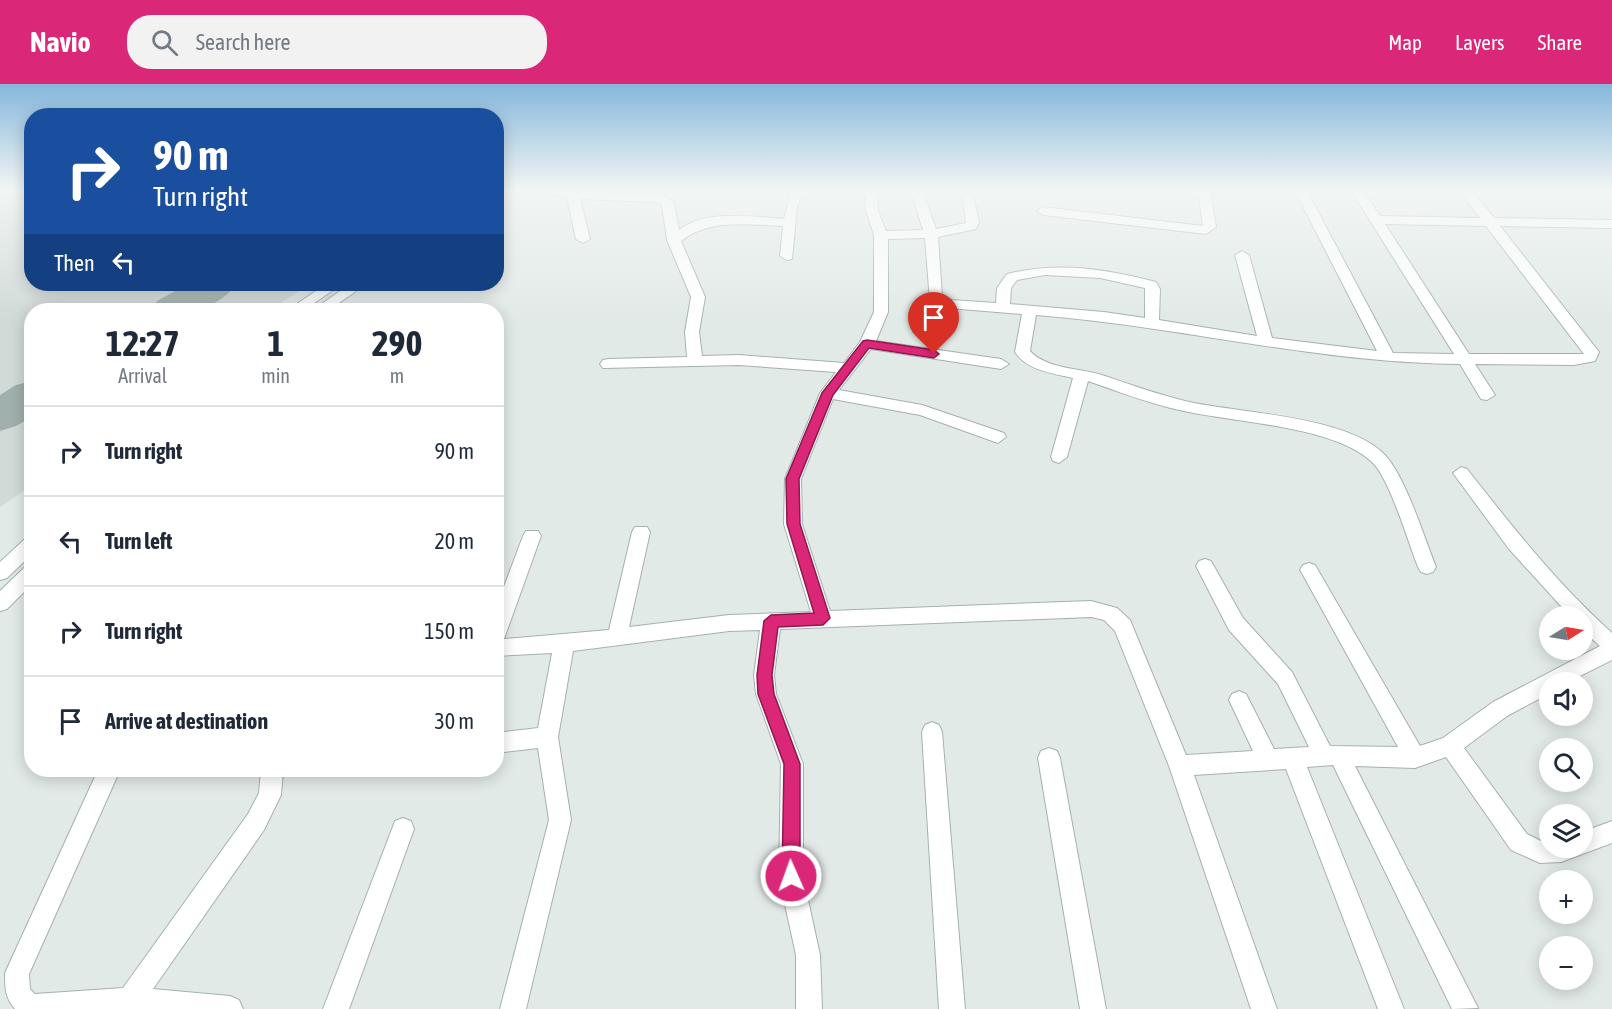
<!DOCTYPE html>
<html lang="en">
<head>
<meta charset="utf-8">
<style>
  :root { --surface:#fff; --page:#f2f2f3; --text:#1f2937; --muted:#747a83; --line:#e0e1e3; --accent:#db2777 }
  body { margin:0; font-family:"Asap Condensed",sans-serif; background:var(--page); color:var(--text); height:100vh; display:flex; flex-direction:column; font-size:22px; white-space:nowrap }
  * { box-sizing:border-box; margin:0 }
  p { font-size:20px; color:var(--muted) }
  .icon { flex:none; width:33px; height:33px; fill:none; stroke:currentColor; stroke-width:2; stroke-linecap:round; stroke-linejoin:round }
  .map { position:relative; flex:1; overflow:hidden }
  .side { position:absolute; left:24px; top:219px; width:480px; height:474px; display:flex; flex-direction:column; background:var(--surface); border-radius:24px; box-shadow:0 3px 15px #0003 }
  .side>* { flex:none }
  .top-card { position:absolute; left:24px; top:24px; width:480px; height:183px; border-radius:24px; box-shadow:0 3px 15px #0003; background:#1a4fa0; color:#fff; overflow:hidden }
  .needle { width:39px; rotate:79deg }
  .fabs { position:absolute; left:1539px; top:522px; display:grid; gap:12px }
  .fabs a { display:grid; place-items:center; width:54px; height:54px; border-radius:50%; background:var(--surface); box-shadow:0 3px 15px #0003; font-size:30px }
  .pin { position:absolute; display:grid; place-items:center; width:51px; height:51px; color:#fff; margin:-62px -26px; border-radius:50% 50% 50% 0; rotate:-45deg; box-shadow:0 0 6px #0007 }
  .pin .icon { rotate:45deg }
  .me { position:absolute; width:66px; margin:-33px; rotate:358deg; stroke-linejoin:round; filter:drop-shadow(0 0 4px #0008) }
  .turn { display:flex; align-items:center; gap:21px; height:126px; padding:0 30px; font-size:27px }
  .turn .icon { width:78px; height:78px; stroke-width:2.5 }
  .turn b { display:block; font-size:42px; line-height:51px }
  .then { display:flex; align-items:center; height:57px; padding:0 30px; background:#0003; gap:12px; font-size:22px }
  .eta { display:flex; justify-content:space-evenly; align-items:center; height:102px; text-align:center }
  .eta b { font-size:36px; font-weight:700; line-height:42px }
  ul { padding:0; list-style:none }
  li { display:flex; align-items:center; gap:18px; height:90px; padding:0 30px; border-top:2px solid var(--line) }
  li div { flex:1 }
  li b { display:block; font-size:22px }
  li em { font-style:normal }
  header { display:flex; align-items:center; gap:36px; box-sizing:border-box; height:84px; padding:0 30px; background:var(--accent); color:#fff }
  header strong { font-size:28px }
  nav { display:flex; gap:33px; margin-inline-start:auto; font-size:21px }
  .search { width:420px; height:54px; background:var(--page); display:flex; align-items:center; gap:15px; box-sizing:border-box; padding:0 21px; border-radius:24px; color:var(--muted); font-size:22px }
  .map>svg:first-child { display:block }
  .built { fill:#d1dad7 }
  .lines { fill:none; stroke-linecap:round; stroke-linejoin:round }
  .taxiway { fill:#a0b0ac; fill-rule:evenodd }
  .minor-casing { stroke:#a5b1ae; stroke-width:2 }
  .minor { fill:#fff; fill-rule:evenodd }
  .route { fill:#db2777; stroke:#8e194d; stroke-width:1.5 }
</style>
</head>
<body>
<header>
<strong>Navio</strong>
<div class="search"><svg class="icon" aria-label="search" viewBox="0 0 24 24"><circle cx="10" cy="10" r="6"/><path d="M15 15l6 6"/></svg>Search here</div>
<nav><a>Map</a><a>Layers</a><a>Share</a></nav>
</header>
<div class="map">
<svg width="1612" height="925" viewBox="0 0 1612 925">
  <rect width="100%" height="100%" fill="#e2eae7"/>
  <polygon class="built" points="0,105 31,105 32,200 311,200 269,226 32,226 31,402 0,423"/>
  <g class="lines">
    <g class="taxiway">
      <path d="M188 200H236C215 230 183 226 151 226L157 217Z"/>
      <polygon points="32,297 32,333 16,342 0,347 0,311 16,301"/>
    </g>
    <g class="minor-casing">
      <g id="minor">
        <polygon points="496,105 508,105 496,113"/>
        <path d="M538 105 664 111 674 119 679 146C706 125 752 133 784 135L792 105H804L797 123 792 175 787 176 780 172 783 142C748 141 710 134 681 157L705 213 699 248 702 272 739 271 844 279 860 258 874 228V151L866 127 865 109H851L845 105H882L877 108 878 127 886 147 923 146 910 105H922L936 145 966 139 963 114 969 110 973 111 979 138 976 145 938 153 942 212 951 216 996 219 997 204 1007 190C1058 177 1106 185 1156 198L1160 205 1159 236 1257 252 1235 171 1242 167 1249 171 1272 254 1377 267 1294 105H1306L1393 269 1454 270 1350 105H1362L1380 132 1480 134 1458 105H1471L1494 134 1612 136V144L1500 142 1599 268 1595 277 1574 281 1475 280 1495 311 1487 316 1481 315 1460 280C1317 279 1178 242 1036 231L1030 267C1046 285 1080 284 1102 291 1132 301 1162 312 1194 319 1244 329 1349 333 1385 371 1406 394 1424 453 1436 483L1433 488 1427 490 1421 488 1418 483C1408 458 1390 395 1372 378 1331 340 1230 339 1175 325 1145 318 1117 307 1088 297L1067 373 1059 379 1053 377 1051 373 1073 294C1052 289 1028 287 1015 268L1022 230 948 224 930 217 925 154 888 155V228L876 257 1001 275 1009 280 1001 285 871 265 839 306 922 321 1004 349 1006 353 998 359 920 331 833 315 801 395 802 440 830 527 1091 517 1117 524 1130 536 1186 671 1253 667 1229 616 1232 610 1239 607 1246 610 1274 665 1309 663 1278 600 1229 546 1196 482 1199 477 1205 475 1211 477 1243 534 1292 588 1330 662 1398 663 1303 491 1300 486 1303 481 1309 479 1315 481 1420 662 1443 654 1493 618 1600 562 1582 546V532H1570L1509 465 1453 389 1461 383 1467 385C1512 442 1557 500 1612 549V576L1568 598H1550V609L1507 632 1464 664 1527 750 1541 757 1550 756V764H1582V748L1612 737V759L1561 778 1540 779 1511 766 1446 673 1415 684 1355 682 1478 924 1452 925 1333 681 1307 683 1404 925H1378L1286 685 1194 691 1277 925H1251L1169 682 1115 547 1104 536 1091 533 780 545 774 591 776 610 803 680V793L820 871 822 925H796V871L779 793 781 680 756 610 754 591 760 546 729 547 573 567 558 653 571 736 526 925H500L549 736 538 664 496 669V649L538 644 552 569 496 572V524L523 452 526 447H538L541 452 504 555 609 546 632 448 635 443H647L650 448 629 543 729 531 811 528 784 440 785 395 820 309 836 288 739 281 603 284 600 280 603 276 608 275 687 273 685 248 691 213 667 156 662 121 657 118 580 115 590 155 583 159 576 155 567 114ZM1385 140 1486 142 1584 270H1469ZM1045 191 1100 194 1145 204V234L1104 228 1010 220 1011 204 1017 196Z"/>
        <polygon points="1198,105 1210,105 1216,143 1206,150 1043,131 1037,127 1043,123 1203,142"/>
        <polygon points="326,200 342,200 304,226 288,226"/>
        <polygon points="350,200 366,200 329,226 313,226"/>
        <polygon points="32,452 32,470 7,494 0,496 0,478 26,454"/>
        <polygon points="32,481 32,500 7,525 0,527 0,507 25,483"/>
        <polygon points="932,638 939,641 942,648 965,925 939,925 922,648 925,641"/>
        <polygon points="1049,664 1057,667 1060,674 1106,925 1080,925 1038,674 1041,667"/>
        <path d="M98 686H120L29 890 30 905 35 910 123 904 248 730 259 709 261 686H283L281 711 264 746 153 905 230 912 239 916 243 925H15C5 914 5 903 5 889Z"/>
        <polygon points="403,734 411,737 414,745 349,925 323,925 392,745 395,737"/>
      </g>
    </g>
    <use href="#minor" class="minor"/>
  </g>
  <linearGradient id="sky" x2="0" y2="1"><stop stop-color="#85b7dc"/><stop offset="0.45" stop-color="#f2f6f4"/><stop offset="1" stop-color="#f2f6f4" stop-opacity="0"/></linearGradient>
  <rect width="1612" height="235" fill="url(#sky)"/>
  <polygon class="route" points="867,256 934,266 939,270 934,274 869,264 833,311 799,395 800,440 830,534 823,541 778,543 772,591 774,610 800,680 800,792 797,799 791,801 785,799 782,792 784,680 758,610 757,591 764,537 771,531 814,529 787,440 786,395 822,309 863,257"/>
</svg>
<div class="fabs">
<a><svg class="needle" viewBox="-14 -14 28 28"><path d="M0-13l5 13h-10z" fill="#e53935"/><path d="M0 13l5-13h-10z" fill="#747a83"/></svg></a>
<a><svg class="icon" aria-label="sound" viewBox="0 0 24 24"><path d="M4 9h4l5-4v14l-5-4H4zM17 9q2 3 0 6"/></svg></a>
<a><svg class="icon" aria-label="search" viewBox="0 0 24 24"><circle cx="10" cy="10" r="6"/><path d="M15 15l6 6"/></svg></a>
<a><svg class="icon" aria-label="layers" viewBox="0 0 24 24"><path d="M12 4l9 5-9 5-9-5zM3 14l9 5 9-5"/></svg></a>
<a>+</a>
<a>−</a>
</div>
<div class="pin" style="left:934px;top:270px;background:#d93025"><svg class="icon" aria-label="arrive" viewBox="0 0 24 24"><path d="M6 21V4h12l-3 4 3 4H6"/></svg></div>
<svg class="me" style="left:791px;top:792px" viewBox="-20 -20 40 40"><circle r="17" fill="#db2777" stroke="#fff" stroke-width="3"/><path d="M0-11L8 9 0 5-8 9z" fill="#fff"/></svg>
<div class="top-card">
<div class="turn"><svg class="icon" aria-label="right" viewBox="0 0 24 24"><path d="M7 20v-9h11M14 6l5 5-5 5"/></svg><div><b>90 m</b>Turn right</div></div>
<div class="then">Then<svg class="icon" aria-label="left" viewBox="0 0 24 24"><path d="M17 20v-9H6M10 6l-5 5 5 5"/></svg></div>
</div>
<section class="side">
<div class="eta">
<div><b>12:27</b><p>Arrival</p></div>
<div><b>1</b><p>min</p></div>
<div><b>290</b><p>m</p></div>
</div>
<ul>
<li><svg class="icon" aria-label="right" viewBox="0 0 24 24"><path d="M7 20v-9h11M14 6l5 5-5 5"/></svg><div><b>Turn right</b></div><em>90 m</em></li>
<li><svg class="icon" aria-label="left" viewBox="0 0 24 24"><path d="M17 20v-9H6M10 6l-5 5 5 5"/></svg><div><b>Turn left</b></div><em>20 m</em></li>
<li><svg class="icon" aria-label="right" viewBox="0 0 24 24"><path d="M7 20v-9h11M14 6l5 5-5 5"/></svg><div><b>Turn right</b></div><em>150 m</em></li>
<li><svg class="icon" aria-label="arrive" viewBox="0 0 24 24"><path d="M6 21V4h12l-3 4 3 4H6"/></svg><div><b>Arrive at destination</b></div><em>30 m</em></li>
</ul>
</section>
</div>
</body>
</html>
